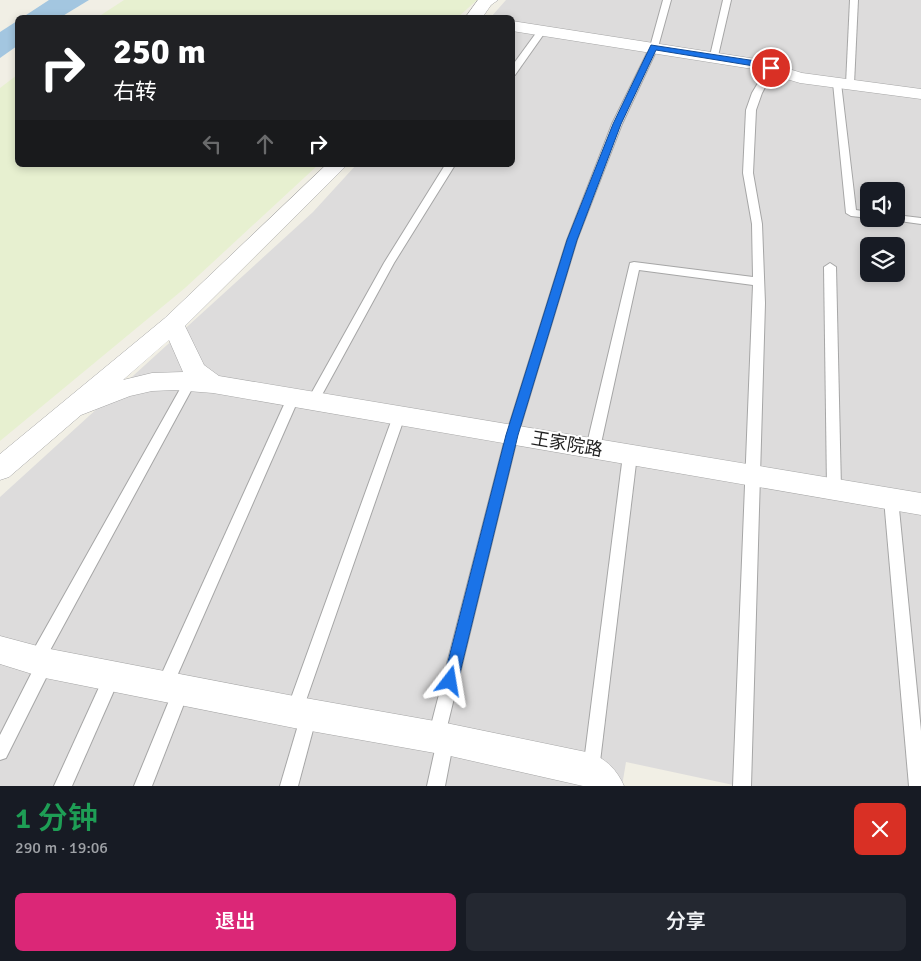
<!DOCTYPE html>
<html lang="zh">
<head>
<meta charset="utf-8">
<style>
  :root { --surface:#171b24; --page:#242831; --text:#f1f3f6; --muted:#9ea1a6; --accent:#db2777 }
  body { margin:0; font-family:Signika,"Noto Sans SC",sans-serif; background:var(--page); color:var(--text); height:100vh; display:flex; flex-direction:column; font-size:19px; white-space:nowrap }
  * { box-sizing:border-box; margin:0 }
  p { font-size:16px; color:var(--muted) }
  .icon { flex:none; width:28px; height:28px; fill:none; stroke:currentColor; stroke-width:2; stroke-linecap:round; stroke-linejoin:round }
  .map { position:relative; height:786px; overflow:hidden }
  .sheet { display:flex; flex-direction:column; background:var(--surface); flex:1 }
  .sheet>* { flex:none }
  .hud { position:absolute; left:15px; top:15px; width:500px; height:152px; border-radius:8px; box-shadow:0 2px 8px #0003; background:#202124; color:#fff; overflow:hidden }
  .tools { position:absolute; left:860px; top:182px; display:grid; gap:10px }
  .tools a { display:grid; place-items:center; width:45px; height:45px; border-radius:8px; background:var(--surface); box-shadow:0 2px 8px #0003; font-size:25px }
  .pin { position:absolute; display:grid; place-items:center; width:42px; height:42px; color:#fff; margin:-21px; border:2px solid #fff; border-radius:50%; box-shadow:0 1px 5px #0007 }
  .me { position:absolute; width:55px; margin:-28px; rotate:14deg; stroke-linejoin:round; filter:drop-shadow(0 0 4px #0008) }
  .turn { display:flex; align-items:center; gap:18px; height:105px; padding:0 15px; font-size:22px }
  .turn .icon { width:65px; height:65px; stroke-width:2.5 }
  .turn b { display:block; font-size:35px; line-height:42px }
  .lanes { display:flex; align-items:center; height:48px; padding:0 15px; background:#0003; justify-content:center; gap:25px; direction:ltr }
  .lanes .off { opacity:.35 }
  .round { display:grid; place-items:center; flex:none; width:52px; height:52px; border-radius:8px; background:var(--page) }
  .summary { display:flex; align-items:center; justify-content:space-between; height:85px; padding:0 15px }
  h1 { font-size:30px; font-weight:600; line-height:38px; color:#1e9e55 }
  .primary-button { display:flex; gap:10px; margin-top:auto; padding:10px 15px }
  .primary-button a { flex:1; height:58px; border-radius:8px; background:var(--accent); color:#fff; font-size:20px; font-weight:600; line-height:58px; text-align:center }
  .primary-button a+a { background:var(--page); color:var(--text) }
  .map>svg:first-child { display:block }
  .residential { fill:#dddcdc; fill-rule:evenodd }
  .farmland { fill:#e7f0d0 }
  .water { fill:#a3c6e0 }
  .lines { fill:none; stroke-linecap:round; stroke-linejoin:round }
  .lane-casing { stroke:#a6a6a6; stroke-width:2 }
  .street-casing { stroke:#a6a6a6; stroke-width:1 }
  .lane { fill:#fff; fill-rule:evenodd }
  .street { fill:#fff; fill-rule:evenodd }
  .route { fill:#1a73e8; stroke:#114b97 }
  .labels { text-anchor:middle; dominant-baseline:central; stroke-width:4; stroke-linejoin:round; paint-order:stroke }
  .street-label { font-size:18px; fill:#1f1f1f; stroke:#fff }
</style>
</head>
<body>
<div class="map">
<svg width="921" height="786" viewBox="0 0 921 786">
  <rect width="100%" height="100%" fill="#f1efe5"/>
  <path class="residential" d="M506 0H921V786H738L626 762 622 786H0V497L313 212 356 165H512V18L491 17ZM869 191H896V219H869ZM869 246H896V274H869Z"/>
  <g class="farmland">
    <polygon points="124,0 477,0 457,18 98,17"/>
    <polygon points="17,75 18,165 318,165 185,288 0,441 0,88"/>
  </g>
  <g class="water">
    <polygon points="49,0 89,0 61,17 23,17"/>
    <polygon points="17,21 17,46 0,58 0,32"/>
  </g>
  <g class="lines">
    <g class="lane-casing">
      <g id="lane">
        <polygon points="663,0 671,0 658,47 622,124 577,240 518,435 446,731 452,733 454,739 445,786 427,786 436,745 430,743 428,737 506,435 567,240 612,124 650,47"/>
        <polygon points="723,0 731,0 718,56 714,59 710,56"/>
        <polygon points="850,0 858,0 854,84 850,87 846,84"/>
        <polygon points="539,29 546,31 515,75 512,76 512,66"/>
        <polygon points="771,65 775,68 762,93 756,110 753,173 762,224 765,303 751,786 733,786 753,285 639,270 600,448 598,452 593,453 588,452 586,448 630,263 634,262 753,277 752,224 743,173 746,110 752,93 767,68"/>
        <polygon points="837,80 841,83 856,210 869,212 869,218 851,216 846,213 833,83"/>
        <polygon points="445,165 455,165 394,263 317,404 309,404 307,401 384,263"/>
        <polygon points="896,215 921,218 921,224 892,220 891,219 896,219"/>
        <polygon points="830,263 836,267 841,489 839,493 834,495 829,493 827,489 824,267"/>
        <polygon points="193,371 197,373 199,376 47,656 51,658 53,663 51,668 6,758 0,760 0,735 34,668 30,666 28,661 30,656 189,373"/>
        <polygon points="293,393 297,395 299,398 170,692 164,695 158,692 156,687 158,682 287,398 289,395"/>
        <polygon points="399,411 404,413 405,416 302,712 300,718 294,720 288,718 286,712 393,416 394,413"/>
        <polygon points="630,450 635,451 637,455 599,770 597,776 591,778 585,776 583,770 623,455 625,451"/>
        <polygon points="891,493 896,495 898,499 921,731 921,786 909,786 884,499 886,495"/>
        <polygon points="112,669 118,672 120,677 72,786 54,786 106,672"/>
        <polygon points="181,683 187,686 189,691 152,786 134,786 175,686"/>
        <polygon points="309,707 315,709 317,715 298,786 280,786 301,715 303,709"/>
      </g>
    </g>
    <g class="street-casing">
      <g id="street">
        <polygon points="478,0 498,0 491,5 482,18 465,18"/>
        <polygon points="512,21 756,59 802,73 921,89 921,99 800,83 753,69 512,31"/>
        <path d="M326 165H347L185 326 204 365 219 376 921 493V515L213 393 175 390 152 391 130 396 81 415 9 477 0 480V454L165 318ZM169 340 183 372 152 373 123 380Z"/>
        <path d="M0 636 45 648 294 696 446 723 591 753C607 760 617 770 624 786H583L446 755 294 728 45 678 0 664Z"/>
      </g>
    </g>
    <use href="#lane" class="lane"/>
    <use href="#street" class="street"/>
  </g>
  <polygon class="route" points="651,45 756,61 775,68 771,71 754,66 656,50 621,124 577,240 518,435 458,681 456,686 450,688 445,686 443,681 506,435 567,240 613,124"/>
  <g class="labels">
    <g class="street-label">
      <text transform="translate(567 444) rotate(10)">王家院路</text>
    </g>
  </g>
</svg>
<div class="tools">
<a><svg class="icon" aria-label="sound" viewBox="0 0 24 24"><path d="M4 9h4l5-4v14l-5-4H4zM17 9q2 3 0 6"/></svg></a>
<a><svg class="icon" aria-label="layers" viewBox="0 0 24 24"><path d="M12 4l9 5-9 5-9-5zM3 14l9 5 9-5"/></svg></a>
</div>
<div class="pin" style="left:771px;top:68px;background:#d93025"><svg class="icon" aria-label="arrive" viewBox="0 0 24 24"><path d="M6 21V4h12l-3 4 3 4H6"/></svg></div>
<svg class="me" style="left:450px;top:681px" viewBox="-20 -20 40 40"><path d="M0-17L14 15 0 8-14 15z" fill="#1a73e8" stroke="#fff" stroke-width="4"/></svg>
<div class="hud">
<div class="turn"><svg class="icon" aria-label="right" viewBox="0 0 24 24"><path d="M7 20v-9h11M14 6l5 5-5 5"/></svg><div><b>250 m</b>右转</div></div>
<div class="lanes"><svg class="icon off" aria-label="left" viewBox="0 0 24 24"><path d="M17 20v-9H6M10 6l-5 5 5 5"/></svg><svg class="icon off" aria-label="ahead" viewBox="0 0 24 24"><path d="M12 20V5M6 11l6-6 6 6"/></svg><svg class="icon" aria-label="right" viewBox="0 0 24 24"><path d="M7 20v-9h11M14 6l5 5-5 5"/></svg></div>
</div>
</div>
<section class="sheet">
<div class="summary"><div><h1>1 分钟</h1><p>290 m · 19:06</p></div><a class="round" style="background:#d93025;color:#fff"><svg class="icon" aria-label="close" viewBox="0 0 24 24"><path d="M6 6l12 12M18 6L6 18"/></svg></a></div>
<div class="primary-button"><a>退出</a><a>分享</a></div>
</section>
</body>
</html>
